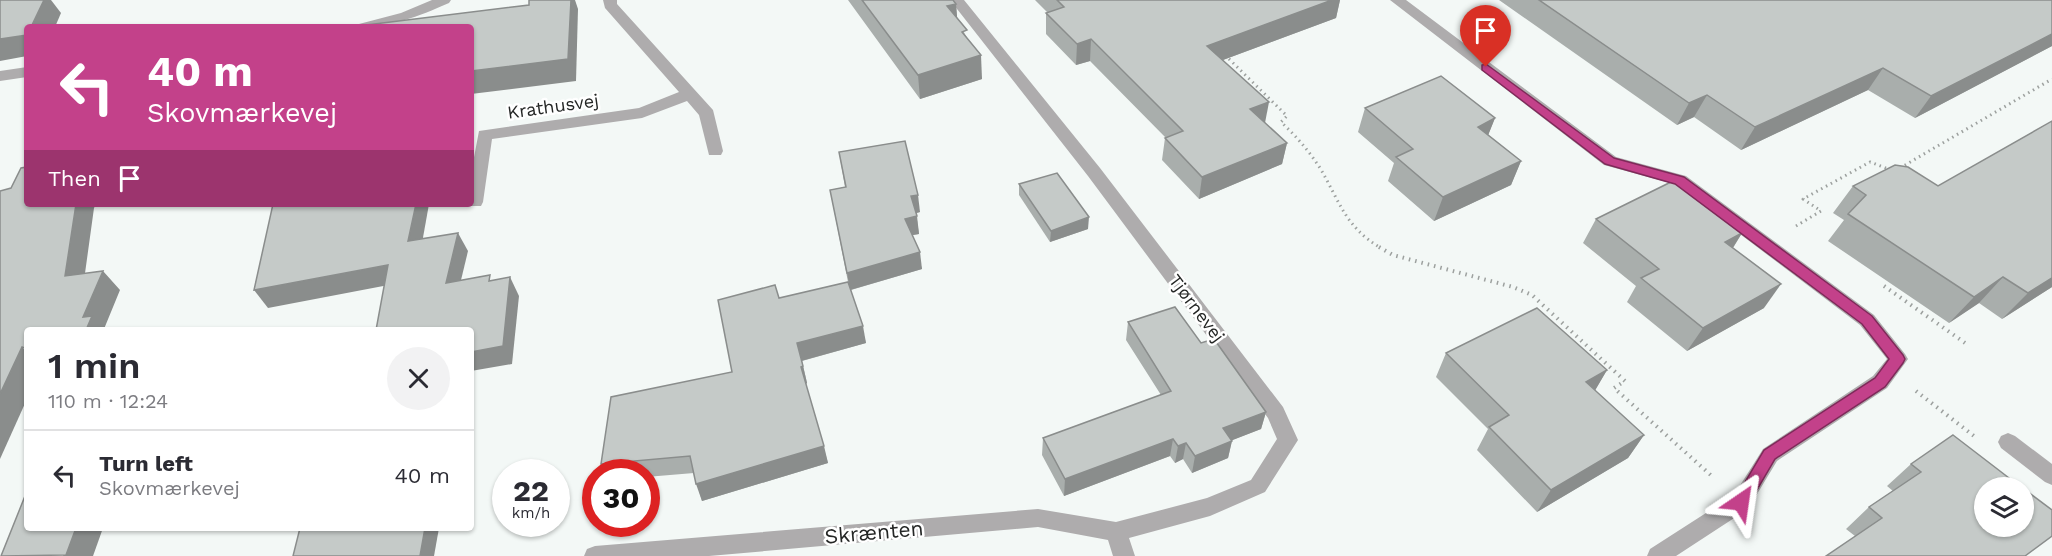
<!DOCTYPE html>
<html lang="en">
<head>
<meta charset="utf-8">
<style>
  :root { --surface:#fff; --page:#f2f2f3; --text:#2b2b33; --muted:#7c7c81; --line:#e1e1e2 }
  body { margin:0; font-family:"Work Sans",sans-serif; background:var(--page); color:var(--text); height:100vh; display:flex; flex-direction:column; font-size:22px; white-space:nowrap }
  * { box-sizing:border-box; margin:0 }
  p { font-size:20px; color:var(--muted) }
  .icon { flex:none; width:33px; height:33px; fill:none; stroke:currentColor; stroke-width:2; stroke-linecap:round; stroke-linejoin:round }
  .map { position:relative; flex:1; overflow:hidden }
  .side { position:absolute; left:24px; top:327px; width:450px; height:204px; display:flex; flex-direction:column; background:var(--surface); border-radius:6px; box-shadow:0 2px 4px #0004 }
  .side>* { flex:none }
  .top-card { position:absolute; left:24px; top:24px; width:450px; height:183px; border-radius:6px; box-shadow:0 2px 4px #0004; background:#c3418a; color:#fff; overflow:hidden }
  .controls { position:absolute; left:1974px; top:477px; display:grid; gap:12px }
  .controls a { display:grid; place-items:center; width:60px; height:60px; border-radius:50%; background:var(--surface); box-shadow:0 2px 4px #0004; font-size:30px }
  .speed { position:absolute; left:492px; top:459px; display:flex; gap:12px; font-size:30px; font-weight:700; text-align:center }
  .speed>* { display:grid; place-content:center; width:78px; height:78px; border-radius:50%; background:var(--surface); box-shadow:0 2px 4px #0004; line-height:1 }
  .speed small { font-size:15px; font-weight:400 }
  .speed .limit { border:9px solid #d22; background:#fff; color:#111 }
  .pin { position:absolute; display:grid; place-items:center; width:51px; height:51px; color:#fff; margin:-62px -26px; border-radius:50% 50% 50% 0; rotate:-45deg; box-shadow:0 0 6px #0007 }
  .pin .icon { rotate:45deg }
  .me { position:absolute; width:66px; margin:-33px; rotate:32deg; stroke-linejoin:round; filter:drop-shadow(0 0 4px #0008) }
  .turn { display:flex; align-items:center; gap:21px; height:126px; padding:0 24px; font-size:27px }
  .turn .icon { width:78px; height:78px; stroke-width:2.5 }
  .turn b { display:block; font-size:42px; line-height:51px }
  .then { display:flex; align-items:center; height:57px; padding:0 24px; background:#0003; gap:12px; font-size:22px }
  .round { display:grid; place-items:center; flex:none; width:63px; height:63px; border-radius:32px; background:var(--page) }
  .overview { display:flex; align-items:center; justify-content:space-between; height:102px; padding:0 24px }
  h1 { font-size:36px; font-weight:600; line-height:45px }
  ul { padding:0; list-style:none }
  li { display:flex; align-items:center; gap:18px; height:90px; padding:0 24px; border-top:2px solid var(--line) }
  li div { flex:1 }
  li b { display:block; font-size:22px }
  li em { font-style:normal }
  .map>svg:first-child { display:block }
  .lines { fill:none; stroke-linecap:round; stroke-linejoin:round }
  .path-far1 { stroke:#9da19f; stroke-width:3; stroke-dasharray:1.5 4; stroke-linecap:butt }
  .path { stroke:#9da19f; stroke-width:4; stroke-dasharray:1.5 5; stroke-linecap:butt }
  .street { fill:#aeacad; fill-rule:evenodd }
  .wall { fill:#a9aeac }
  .shaded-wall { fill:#8a8d8c }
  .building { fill:#c5cac8; stroke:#8a8d8c; stroke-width:1.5 }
  .route { fill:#c3418a; stroke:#7f2a5a; stroke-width:1.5 }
  .labels { text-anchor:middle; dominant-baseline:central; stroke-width:5; stroke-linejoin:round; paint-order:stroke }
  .street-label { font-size:18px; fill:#242625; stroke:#fff }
  .near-street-label { font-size:21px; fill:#242625; stroke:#fff }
</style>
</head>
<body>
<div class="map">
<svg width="2052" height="556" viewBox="0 0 2052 556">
  <rect width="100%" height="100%" fill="#f3f8f6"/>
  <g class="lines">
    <g class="path-far1">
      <path d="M1225 55 1287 116 1281 122C1296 136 1309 151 1320 168 1340 202 1345 227 1381 248"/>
      <polyline points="1900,168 2052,79"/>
      <polyline points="1796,226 1821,211 1803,199 1870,162 1891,170"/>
    </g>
    <g class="path">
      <polyline points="1379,247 1393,255 1513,287 1532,295 1625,381 1614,388 1714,478"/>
      <polyline points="1884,286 1968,345"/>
      <polyline points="1916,391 1974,436"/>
    </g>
    <g class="street">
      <path d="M432 0H451L449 3C417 17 392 27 357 27L359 24 401 13Z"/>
      <polygon points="603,0 617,0 617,4 713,110 723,151 721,155 709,155 699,115 687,101 642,118 492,139 483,202 481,206 469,206 468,204 471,204 471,173 479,131 639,108 679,92 605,8"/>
      <polygon points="950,0 964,0 1100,168 1283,407 1298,440 1265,492 1210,516 1129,538 1135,556 1113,556 1108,540 1038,527 709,556 584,556 587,549 595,546 1038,509 1116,522 1207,498 1251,480 1277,439 1268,418 1088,176"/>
      <polygon points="1390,0 1406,0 1616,157 1686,176 1874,315 1905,354 1908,359 1887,388 1777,461 1748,509 1676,556 1647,556 1650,549 1734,495 1763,449 1873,376 1887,359 1860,325 1674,184 1604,165"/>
      <polygon points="27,67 27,77 0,81 0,71"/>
      <polygon points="2008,433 2015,436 2052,464 2052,485 2045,482 2001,448 1998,442 2001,436"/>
    </g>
  </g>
  <g class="wall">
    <polygon points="848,0 953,0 956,4 957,19 967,38 982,79 920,99"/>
    <polygon points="1035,0 1340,0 1336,18 1223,60 1265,123 1287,143 1282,164 1199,199 1162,160 1165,138 1166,138 1090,61 1076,65 1046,34 1046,13 1048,13"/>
    <polygon points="1499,0 2052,0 2052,46 1915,118 1868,90 1741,150 1694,117 1677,125"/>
    <polygon points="1365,108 1495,118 1488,135 1521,161 1511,185 1434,221 1388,181 1394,163 1358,132"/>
    <polygon points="2052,121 2052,287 2002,319 1979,303 1949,323 1828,241 1844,220 1833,213 1853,186 1938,186"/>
    <polygon points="839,152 920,212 916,213 919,234 912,235 922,269 851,290 866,343 802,361 807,383 806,384 828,463 702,501 694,473 646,477 646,472 605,472 601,464 732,372 779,298 848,282 830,190 845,187"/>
    <polygon points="1019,184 1088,229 1050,242 1019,195"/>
    <polygon points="1596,219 1742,233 1733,248 1764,308 1687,351 1627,302 1636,286 1583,243"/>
    <polygon points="1128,322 1201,343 1266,412 1261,429 1232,440 1228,458 1192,473 1183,459 1175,463 1170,456 1064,496 1042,455 1043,438 1161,395 1126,340"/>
    <polygon points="1446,353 1607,370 1595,390 1644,435 1628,458 1537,512 1477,450 1488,429 1436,377"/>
    <polygon points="1911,464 2022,488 1855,536 1846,529 1869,507 1893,491 1887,486"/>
  </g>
  <g class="shaded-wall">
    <polygon points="44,0 51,0 61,13 55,27 31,27"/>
    <polygon points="571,0 575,0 578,9 576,81 471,94 471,71"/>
    <polygon points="1332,0 1340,0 1336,18 1204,67 1207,46"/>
    <polygon points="956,4 958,28 947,6"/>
    <polygon points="27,34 27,56 0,61 0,39"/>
    <polygon points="2052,34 2052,46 1915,118 1931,96"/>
    <polygon points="1091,39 1090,61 1076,65 1077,44"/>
    <polygon points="981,55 982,79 920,99 918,75"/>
    <polygon points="1883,68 1868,90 1741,150 1755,127"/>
    <polygon points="1707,95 1694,117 1677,125 1689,103"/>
    <polygon points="1269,102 1265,123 1250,109"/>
    <polygon points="1495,118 1485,143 1478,127"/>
    <polygon points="1287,143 1282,164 1199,199 1202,177"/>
    <polygon points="1521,161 1511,185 1434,221 1443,197"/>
    <polygon points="918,195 920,212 913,214 911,196"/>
    <polygon points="76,204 96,204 94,208 82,295 65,276"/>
    <polygon points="416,204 429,204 419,260 408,241"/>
    <polygon points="917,216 919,234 907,236 905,219"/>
    <polygon points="1089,217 1088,229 1050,242 1051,231"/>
    <polygon points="458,233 468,251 456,301 446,283"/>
    <polygon points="1742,233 1727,257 1725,242"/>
    <polygon points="920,252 922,269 850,290 847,273"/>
    <polygon points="388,265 399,283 268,308 254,290"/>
    <polygon points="103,271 120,290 104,329 105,330 86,330 83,317"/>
    <polygon points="510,277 519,296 512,364 471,371 471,352"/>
    <polygon points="2003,277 1979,303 1949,323 1974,297"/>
    <polygon points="2052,278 2052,287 2002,319 2028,293"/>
    <polygon points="1781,284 1764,308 1687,351 1703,328"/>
    <polygon points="863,326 866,343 801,361 797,343"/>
    <polygon points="22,347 27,352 27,399 0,459 0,394"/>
    <polygon points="803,366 807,383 805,384 801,367"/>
    <polygon points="1607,370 1593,394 1586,382"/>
    <polygon points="1266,412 1261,429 1220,445 1223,428"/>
    <polygon points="1644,435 1628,458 1537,512 1551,490"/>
    <polygon points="1173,439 1170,456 1064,496 1065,479"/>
    <polygon points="1232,441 1228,458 1192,473 1195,456"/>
    <polygon points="1186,443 1183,459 1175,463 1178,446"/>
    <polygon points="824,446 828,463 702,501 696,484"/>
    <polygon points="76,528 103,528 93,556 63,556"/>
    <polygon points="425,528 439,528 434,556 420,556"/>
  </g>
  <g class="building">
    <polygon points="0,0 44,0 31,27 27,27 27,35 0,39"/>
    <polygon points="529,0 571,0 568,59 471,71 471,27 350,27 529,5"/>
    <polygon points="862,0 953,0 956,4 947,6 967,30 962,32 981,55 918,75"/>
    <polygon points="1057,0 1332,0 1207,46 1269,102 1250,109 1287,143 1202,177 1165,138 1183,131 1091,39 1077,44 1046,13 1064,7"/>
    <polygon points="1539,0 2052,0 2052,34 1931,96 1883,68 1755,127 1707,95 1689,103"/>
    <polygon points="1441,76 1495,118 1478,127 1521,161 1443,197 1396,157 1413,149 1365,108"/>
    <polygon points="2052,121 2052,278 2028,293 2003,277 1974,297 1848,214 1866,195 1853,186 1895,165 1908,167 1938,186"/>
    <polygon points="905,141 918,195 911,196 917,216 905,219 920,252 847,273 830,190 846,187 839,152"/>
    <polygon points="27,167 27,204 76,204 65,276 103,271 83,317 92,316 86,330 27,330 27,349 22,347 0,394 0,191 11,188 21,168"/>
    <polygon points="1057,173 1089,217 1051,231 1019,184"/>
    <polygon points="1673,181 1742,233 1725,242 1781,284 1703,328 1641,278 1659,269 1596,219"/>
    <polygon points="273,204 416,204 408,241 458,233 446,283 490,275 489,281 510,277 503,346 471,352 471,330 376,330 388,265 254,290"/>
    <polygon points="848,282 863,326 797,343 803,366 801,367 824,446 696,484 690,456 601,464 611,397 732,372 718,300 775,285 779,298"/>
    <polygon points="1175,307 1201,343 1214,339 1266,412 1223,428 1232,441 1195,456 1186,443 1178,446 1173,439 1065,479 1043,438 1171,391 1128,322"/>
    <polygon points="1537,308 1607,370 1586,382 1644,435 1551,490 1489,427 1509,415 1446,353"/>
    <polygon points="1953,435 2022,488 1984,488 1984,526 2024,526 2024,489 2052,510 2052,536 2025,556 1826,556 1882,518 1869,507 1921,472 1911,464"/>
    <polygon points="27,491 27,528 76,528 66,555 1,556"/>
    <polygon points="300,528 425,528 420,556 293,556"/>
  </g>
  <polygon class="route" points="1486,64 1614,158 1684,177 1872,316 1903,355 1905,359 1903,363 1885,387 1775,459 1747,507 1741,509 1735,507 1733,502 1764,450 1875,378 1889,359 1862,324 1675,184 1605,164 1482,70 1482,65"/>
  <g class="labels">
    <g class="street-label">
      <text transform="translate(553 106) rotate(-8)">Krathusvej</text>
      <text transform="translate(1197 308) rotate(53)">Tjørnevej</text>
    </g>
    <g class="near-street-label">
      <text transform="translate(874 532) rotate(-5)">Skrænten</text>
    </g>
  </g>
</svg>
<div class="controls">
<a><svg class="icon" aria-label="layers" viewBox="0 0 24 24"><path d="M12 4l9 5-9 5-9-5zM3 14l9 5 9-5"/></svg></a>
</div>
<div class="speed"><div>22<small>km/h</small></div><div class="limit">30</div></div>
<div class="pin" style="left:1486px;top:67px;background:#d93025"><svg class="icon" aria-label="arrive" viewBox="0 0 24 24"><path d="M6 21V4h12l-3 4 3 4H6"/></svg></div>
<svg class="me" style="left:1741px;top:502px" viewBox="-20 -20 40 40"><path d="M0-17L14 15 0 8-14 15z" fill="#c3418a" stroke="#fff" stroke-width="4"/></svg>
<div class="top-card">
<div class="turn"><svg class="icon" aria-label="left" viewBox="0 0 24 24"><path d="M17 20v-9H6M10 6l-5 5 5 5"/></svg><div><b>40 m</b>Skovmærkevej</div></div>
<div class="then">Then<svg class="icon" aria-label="arrive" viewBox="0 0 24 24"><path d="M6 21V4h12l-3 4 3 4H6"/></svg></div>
</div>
<section class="side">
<div class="overview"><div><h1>1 min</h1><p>110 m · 12:24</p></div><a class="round"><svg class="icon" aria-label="close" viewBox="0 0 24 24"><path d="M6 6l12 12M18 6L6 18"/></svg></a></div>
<ul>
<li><svg class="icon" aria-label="left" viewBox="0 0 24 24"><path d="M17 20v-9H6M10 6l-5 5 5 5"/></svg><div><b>Turn left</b><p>Skovmærkevej</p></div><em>40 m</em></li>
</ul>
</section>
</div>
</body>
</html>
